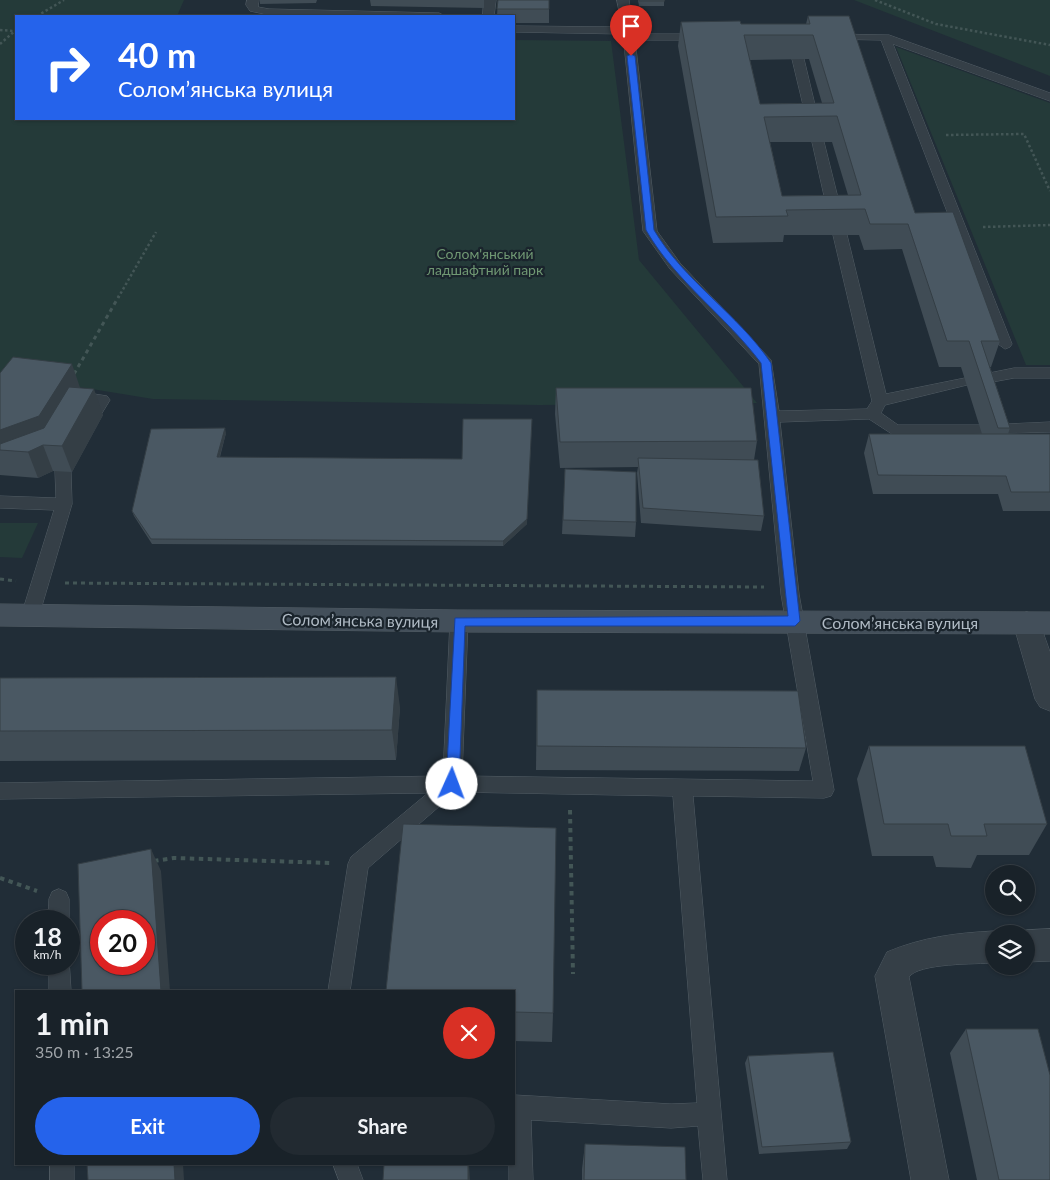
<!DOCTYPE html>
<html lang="en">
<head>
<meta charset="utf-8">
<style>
  :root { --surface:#192229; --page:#222a31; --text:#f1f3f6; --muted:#9fa4a8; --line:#373f46; --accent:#2563eb }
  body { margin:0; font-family:Lato,sans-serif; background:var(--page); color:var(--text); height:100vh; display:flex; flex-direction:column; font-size:19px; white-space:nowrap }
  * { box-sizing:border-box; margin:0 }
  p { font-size:16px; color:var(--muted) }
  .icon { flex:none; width:28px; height:28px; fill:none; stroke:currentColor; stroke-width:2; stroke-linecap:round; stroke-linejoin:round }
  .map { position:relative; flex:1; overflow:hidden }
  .sheet { position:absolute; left:15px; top:990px; width:500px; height:175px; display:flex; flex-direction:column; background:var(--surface); border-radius:0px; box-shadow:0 1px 4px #0004,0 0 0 1px var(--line) }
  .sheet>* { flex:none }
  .banner { position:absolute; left:15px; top:15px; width:500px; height:105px; border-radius:0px; box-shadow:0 1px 4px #0004,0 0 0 1px var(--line); background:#2563eb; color:#fff; overflow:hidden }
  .fabs { position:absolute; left:985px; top:865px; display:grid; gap:10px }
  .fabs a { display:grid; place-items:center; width:50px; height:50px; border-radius:50%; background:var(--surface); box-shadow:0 1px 4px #0004,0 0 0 1px var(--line); font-size:25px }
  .speed { position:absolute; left:15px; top:910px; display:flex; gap:10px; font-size:25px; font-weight:700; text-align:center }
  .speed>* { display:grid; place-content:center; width:65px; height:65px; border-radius:50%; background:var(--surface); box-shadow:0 1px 4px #0004,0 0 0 1px var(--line); line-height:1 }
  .speed small { font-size:12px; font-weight:400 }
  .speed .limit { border:8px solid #d22; background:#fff; color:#111 }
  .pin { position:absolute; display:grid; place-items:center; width:42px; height:42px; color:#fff; margin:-51px -21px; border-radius:50% 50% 50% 0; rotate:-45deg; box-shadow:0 0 5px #0007 }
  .pin .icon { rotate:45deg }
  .me { position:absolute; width:55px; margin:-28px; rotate:2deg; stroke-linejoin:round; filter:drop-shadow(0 0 4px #0008) }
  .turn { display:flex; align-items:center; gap:18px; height:105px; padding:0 20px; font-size:22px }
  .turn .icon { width:65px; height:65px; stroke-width:2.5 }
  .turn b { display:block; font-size:35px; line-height:42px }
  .round { display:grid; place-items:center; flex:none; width:52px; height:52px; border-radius:26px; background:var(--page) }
  .headline { display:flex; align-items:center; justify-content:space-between; height:85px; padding:0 20px }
  h1 { font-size:30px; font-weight:700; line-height:38px }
  .primary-button { display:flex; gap:10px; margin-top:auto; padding:10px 20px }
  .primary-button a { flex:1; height:58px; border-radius:30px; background:var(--accent); color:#fff; font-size:20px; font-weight:700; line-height:58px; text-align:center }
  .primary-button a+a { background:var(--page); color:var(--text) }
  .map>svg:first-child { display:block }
  .green { fill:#243a39 }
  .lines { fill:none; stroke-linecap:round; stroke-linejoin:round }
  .lane-casing { stroke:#525d65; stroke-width:1 }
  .street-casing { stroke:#525d65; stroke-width:1 }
  .secondary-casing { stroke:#525d65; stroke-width:1 }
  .path-far2 { stroke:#435656; stroke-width:2.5; stroke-dasharray:2.5 2.5; stroke-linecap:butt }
  .path-far1 { stroke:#435656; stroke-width:3; stroke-dasharray:4 4; stroke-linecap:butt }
  .path { stroke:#435656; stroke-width:4; stroke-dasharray:4.5 4.5; stroke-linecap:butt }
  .lane { fill:#353f47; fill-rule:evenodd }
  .street { fill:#353f47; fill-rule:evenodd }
  .secondary { fill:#434f5a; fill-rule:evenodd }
  .path-bridge-far1 { stroke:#435656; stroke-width:2.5; stroke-dasharray:2.5 2.5; stroke-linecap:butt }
  .path-bridge { stroke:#435656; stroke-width:3; stroke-dasharray:4 4; stroke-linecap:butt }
  .wall { fill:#404c55; fill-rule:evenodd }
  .shaded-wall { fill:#343e45 }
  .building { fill:#4a5863; stroke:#343e45; fill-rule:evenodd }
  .route { fill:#2563eb; stroke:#184099 }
  .labels { text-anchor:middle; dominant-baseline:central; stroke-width:4.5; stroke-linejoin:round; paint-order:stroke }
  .far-park-label { font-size:14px; fill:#709873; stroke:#1a242c }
  .street-label { font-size:16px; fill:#afbac4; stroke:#1a242c }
</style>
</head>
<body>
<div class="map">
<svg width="1050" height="1180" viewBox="0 0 1050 1180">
  <rect width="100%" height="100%" fill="#212d37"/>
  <g class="green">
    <polygon points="0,0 184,0 177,16 16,16 16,119 514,119 514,40 611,41 639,260 757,403 539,405 153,399 0,374"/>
    <polygon points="854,0 1050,0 1050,76"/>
    <polygon points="896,47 1050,103 1050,365 1026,365"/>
    <polygon points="0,523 38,523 22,558 0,557"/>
  </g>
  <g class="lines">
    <g class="lane-casing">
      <g id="lane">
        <polygon points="247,0 259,0 258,7 269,9 439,13 445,16 269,15 250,11 246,5"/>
        <polygon points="484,0 496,0 494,16 483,16"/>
        <polygon points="617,0 629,0 634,34 704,34 710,37 704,40 635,40 657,231 680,263 771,360 779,411 867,409 872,401 833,235 840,231 847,235 886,394 1014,368 1050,368 1050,378 1014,378 976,385 971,384 885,405 881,413 898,425 986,425 1050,422 1050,432 895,436 869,419 780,422 799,594 834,790 831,796 824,798 693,796 727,1180 703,1180 698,1126 671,1128 531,1120 533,1180 509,1180 509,1164 514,1164 514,1095 671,1104 697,1103 673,796 456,792 368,868 350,991 328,991 348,864 351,857 428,793 0,799 0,783 443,776 450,621 453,616 459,614 465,616 468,621 462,776 813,781 781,594 759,364 670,269 643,231 623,34 514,32 514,26 622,27"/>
        <polygon points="832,34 889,35 1050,93 1050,101 893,44 1012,344 1010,347 1005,349 998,344 881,40 828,39 826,37"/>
        <polygon points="798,55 804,59 820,126 814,130 808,126 792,59"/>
        <polygon points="818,138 824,142 843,218 836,222 829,218 812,142"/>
        <polygon points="75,391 107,396 110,400 99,418 87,418 85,414 92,404 70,400 67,396 70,392"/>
        <polygon points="63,465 69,467 71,471 72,504 39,616 36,621 30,623 24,621 21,616 54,510 0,508 0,496 56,498 55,471 57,467"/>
        <polygon points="59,889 66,892 69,899 69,923 48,921 49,899 52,892"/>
        <polygon points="69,959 71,991 49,991 49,964 69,964"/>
        <rect x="50" y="1164" width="24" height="16"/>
        <polygon points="333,1164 357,1164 363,1180 339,1180"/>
      </g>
    </g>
    <g class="street-casing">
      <g id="street">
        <polygon points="1027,612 1037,615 1050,652 1050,711 1040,707 1035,699 1013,623 1017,615"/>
        <polygon points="1050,929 1050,961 1026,962 1026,934 1017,934 1026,930"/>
        <path d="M994 931 1000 934H994V963C977 964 918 963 909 977L949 1180H911L875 976 887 952C923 937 956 933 994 931Z"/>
      </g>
    </g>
    <g class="secondary-casing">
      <polygon id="secondary" points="0,604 459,610 1050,612 1050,634 459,632 0,626"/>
    </g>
    <g class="path-far2">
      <polyline points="875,0 936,24 1050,45"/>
      <polyline points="37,16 64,0"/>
      <polyline points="0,30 14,31"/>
      <polyline points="0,44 16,30"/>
      <polyline points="946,135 1024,134 1050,191"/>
      <polyline points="983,227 1050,225"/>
    </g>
    <g class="path-far1">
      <polyline points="0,579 16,581"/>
      <polyline points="65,583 764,587"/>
    </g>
    <g class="path">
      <polyline points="570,810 573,974"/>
      <polyline points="154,861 174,858 332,863"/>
      <polyline points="0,878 37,891"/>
    </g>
    <use href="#lane" class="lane"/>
    <use href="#street" class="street"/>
    <use href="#secondary" class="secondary"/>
    <polyline class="path-bridge-far1" points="118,298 156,232"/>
    <polyline class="path-bridge" points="74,374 119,296"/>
  </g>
  <g class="wall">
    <polygon points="260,0 317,0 316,3 260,4"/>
    <polygon points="370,0 484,0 484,8 371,6"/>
    <polygon points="498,0 549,0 549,23 514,23 514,16 497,16"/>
    <polygon points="638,0 664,0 664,6 639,6"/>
    <path d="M808 16 915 213 1000 341 991 367H990L1010 428 1008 434H1050V511H1003L998 494H873L864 453 869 434H982L961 367H939L902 249 864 250 859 235H784L783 242 713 243 678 46 681 22 741 24H806ZM809 59 822 103 760 104 750 60ZM770 142H832L848 195 782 196Z"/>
    <polygon points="0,373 80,388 103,415 72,472 53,471 38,478 0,475"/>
    <polygon points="556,388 757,441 754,460 764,516 761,531 641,523 637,473 638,467 560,468 555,414"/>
    <polygon points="226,433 220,457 527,524 503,546 152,544 134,516 132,511"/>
    <polygon points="565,469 636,522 635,537 562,534"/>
    <polygon points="0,678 400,707 396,760 0,761"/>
    <polygon points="537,690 806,748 799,771 536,770"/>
    <polygon points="869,746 1047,824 1029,855 977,855 971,868 936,867 933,856 872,856 857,779"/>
    <polygon points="514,991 553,1013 552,1042 514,1041"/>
    <polygon points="966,1029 1050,1180 977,1180 950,1053"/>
    <polygon points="748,1056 851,1142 847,1149 759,1154 745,1063"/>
    <polygon points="585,1144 686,1180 582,1180 582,1169"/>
  </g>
  <g class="shaded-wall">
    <polygon points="72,364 85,402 43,445 53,471 38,478 28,452 0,450 0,430"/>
    <polygon points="94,389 103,415 72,472 62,446"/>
    <polygon points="532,419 527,524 503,546 503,541"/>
    <polygon points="225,428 226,433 218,462 217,457"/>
    <polygon points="396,677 400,707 396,760 392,730"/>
    <polygon points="151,849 161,871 170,991 161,991"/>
    <polygon points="174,1164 183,1164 184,1180 175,1180"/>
    <polygon points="468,1164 469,1164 470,1180 468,1180"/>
  </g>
  <g class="building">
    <polygon points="498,0 549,0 549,9 497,9"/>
    <polygon points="639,0 664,0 665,1 639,1"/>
    <path d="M808 16H849L915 213 953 212 1000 341H981L1010 428H998L969 341H947L908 224H870L865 209 786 210 788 216 716 217 681 22 740 21 741 24H810ZM744 35H813L834 103 760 104ZM837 116 861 195 782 196 764 117Z"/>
    <polygon points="13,357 72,364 39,416 0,430 0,373"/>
    <polygon points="69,387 94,389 62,446 43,445 28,452 0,450 0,444 44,428"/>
    <polygon points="556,388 751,388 757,441 560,442"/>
    <polygon points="463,419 532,419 527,519 503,541 151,539 132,511 151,429 225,428 217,457 462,459"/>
    <polygon points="869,434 1050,434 1050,492 1011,492 1006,476 878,475"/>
    <polygon points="638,458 758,460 764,516 643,508"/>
    <polygon points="565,469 636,472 636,522 563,520"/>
    <polygon points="396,677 392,730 0,731 0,678"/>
    <polygon points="537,690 798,691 806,748 537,746"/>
    <polygon points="869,746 1025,746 1047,824 984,824 987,836 951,836 948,824 884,824"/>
    <polygon points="403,824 556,828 553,1013 514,1012 514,991 386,991"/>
    <path d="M151 849 161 991H82L78 864ZM101 921H144V964H101Z"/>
    <polygon points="966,1029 1038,1029 1050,1075 1050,1180 999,1180"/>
    <polygon points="833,1052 851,1142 762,1147 748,1056"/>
    <polygon points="585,1144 685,1147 686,1180 584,1180"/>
    <polygon points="87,1164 174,1164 175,1180 88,1180"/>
    <polygon points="384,1164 468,1164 468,1180 383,1180"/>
  </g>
  <path class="route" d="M631 54 635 56 654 230C684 281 738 314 771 363L800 621 795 626H465L459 784 452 790 446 784 455 618 788 616 761 363C726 316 675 281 646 230L627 56Z"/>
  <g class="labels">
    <g class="far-park-label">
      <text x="485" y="253">Солом'янський<tspan x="485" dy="16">ладшафтний парк</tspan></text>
    </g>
    <g class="street-label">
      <text transform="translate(360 620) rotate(1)">Соломʼянська вулиця</text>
      <text x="900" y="622">Соломʼянська вулиця</text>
    </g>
  </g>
</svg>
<div class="fabs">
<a><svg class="icon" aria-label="search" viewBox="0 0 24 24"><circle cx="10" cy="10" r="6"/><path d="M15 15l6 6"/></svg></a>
<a><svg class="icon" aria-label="layers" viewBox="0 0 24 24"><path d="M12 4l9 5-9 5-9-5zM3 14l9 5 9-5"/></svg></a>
</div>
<div class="speed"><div>18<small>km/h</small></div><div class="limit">20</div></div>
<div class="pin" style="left:631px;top:56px;background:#d93025"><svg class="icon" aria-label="arrive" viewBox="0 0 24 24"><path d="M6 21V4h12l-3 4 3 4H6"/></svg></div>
<svg class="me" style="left:452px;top:784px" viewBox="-20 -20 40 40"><circle r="19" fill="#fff"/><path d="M0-13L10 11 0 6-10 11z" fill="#2563eb"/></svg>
<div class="banner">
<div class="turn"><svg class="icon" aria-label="right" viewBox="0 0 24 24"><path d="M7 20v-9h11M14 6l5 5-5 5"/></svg><div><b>40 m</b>Соломʼянська вулиця</div></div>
</div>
<section class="sheet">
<div class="headline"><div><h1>1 min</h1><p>350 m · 13:25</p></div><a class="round" style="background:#d93025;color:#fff"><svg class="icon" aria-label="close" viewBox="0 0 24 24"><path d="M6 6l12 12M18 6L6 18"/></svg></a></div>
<div class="primary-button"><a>Exit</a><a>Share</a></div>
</section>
</div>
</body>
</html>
